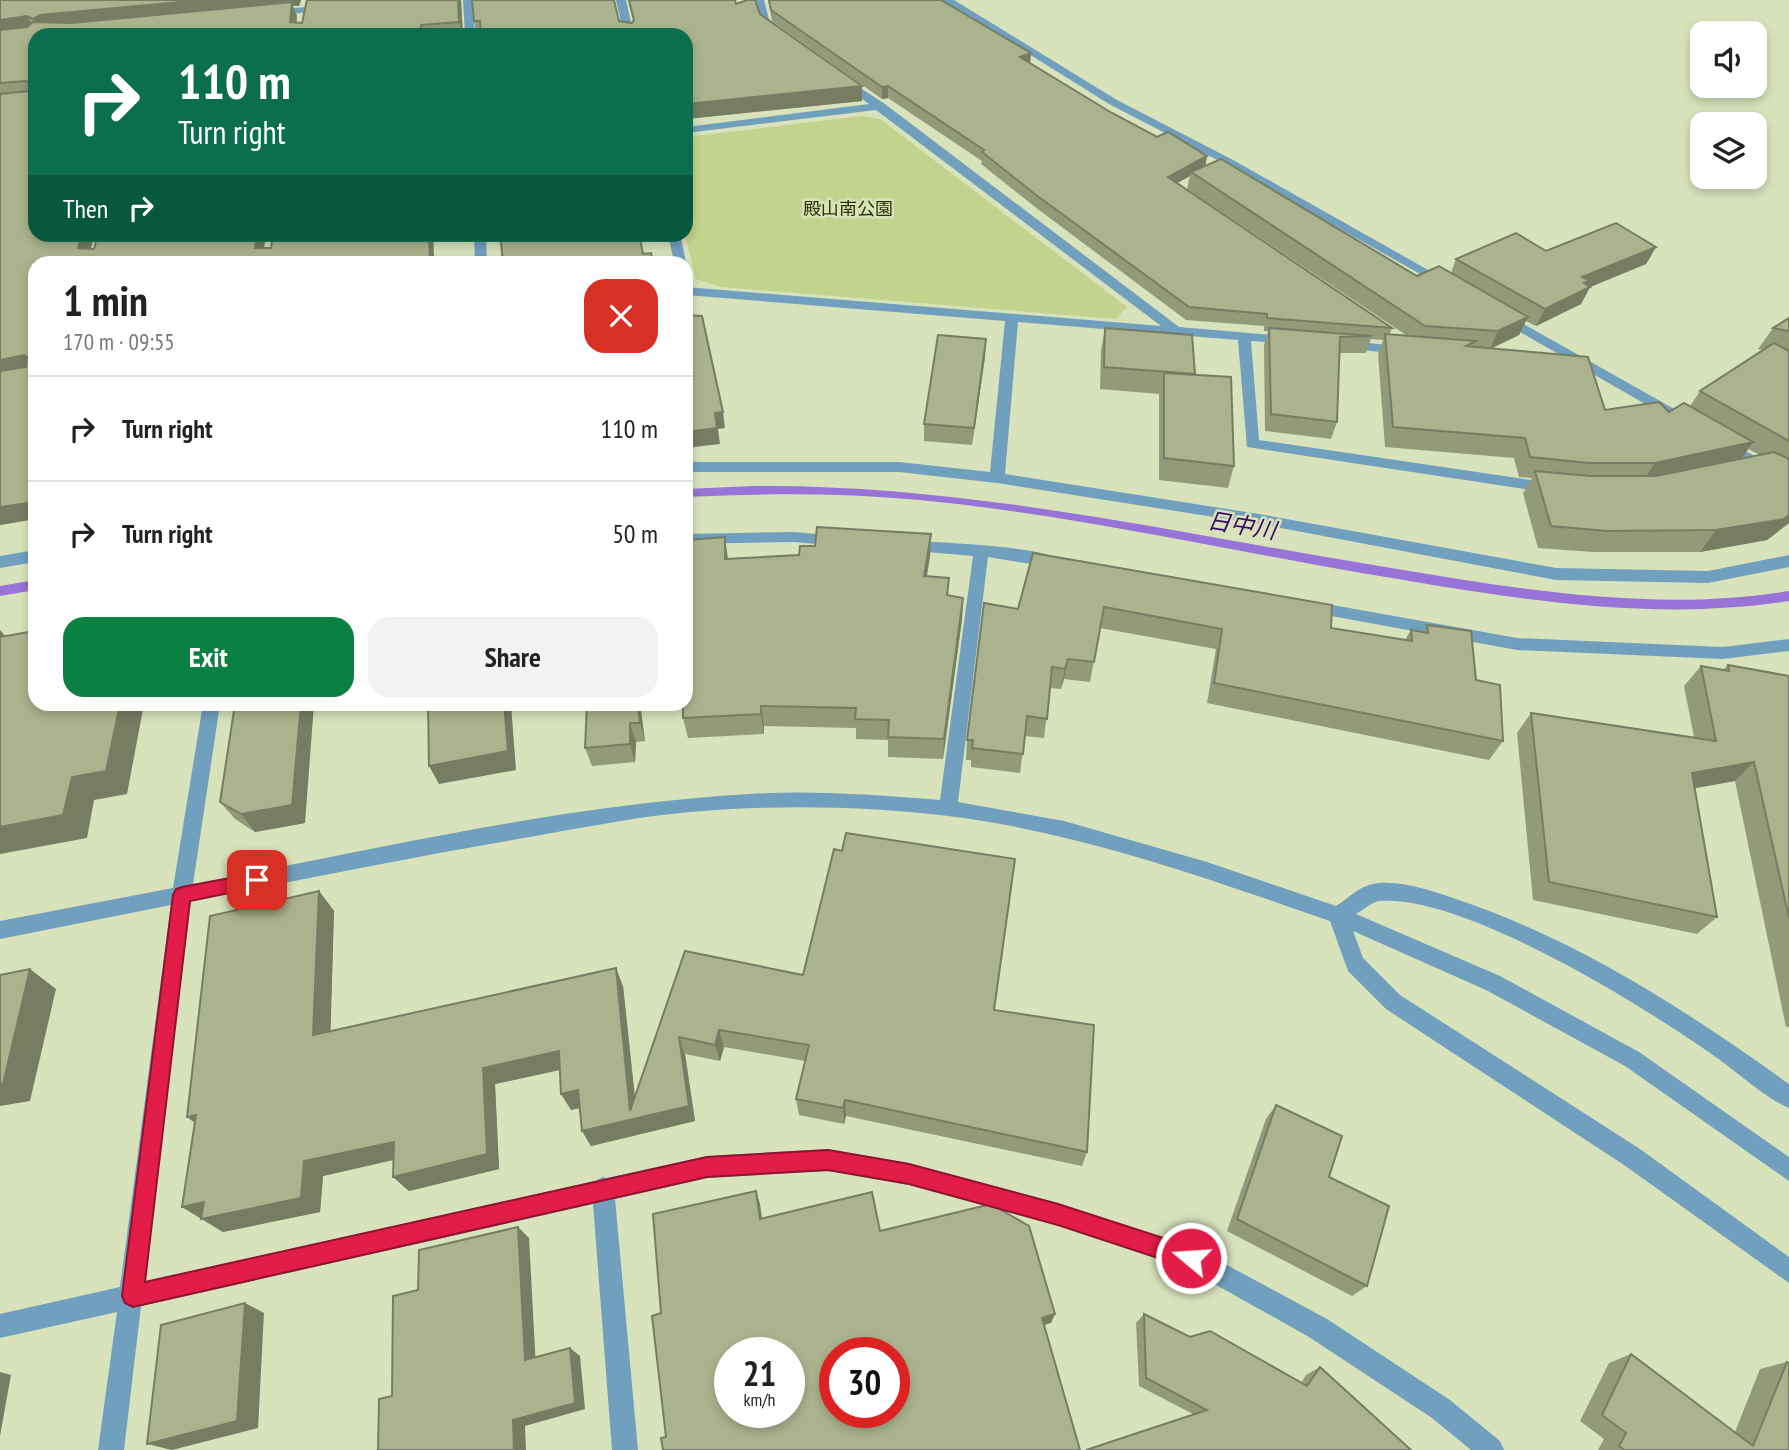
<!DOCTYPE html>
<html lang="en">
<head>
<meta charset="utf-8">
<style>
  :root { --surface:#fff; --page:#f2f2f2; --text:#222; --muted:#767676; --line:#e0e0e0; --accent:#0b8043 }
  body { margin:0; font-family:"PT Sans Narrow","Noto Sans JP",sans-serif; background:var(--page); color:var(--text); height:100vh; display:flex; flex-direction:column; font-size:26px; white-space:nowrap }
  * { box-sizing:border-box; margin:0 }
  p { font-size:23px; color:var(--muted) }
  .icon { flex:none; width:38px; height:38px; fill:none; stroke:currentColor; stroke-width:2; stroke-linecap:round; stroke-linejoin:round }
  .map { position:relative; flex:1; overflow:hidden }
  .drawer { position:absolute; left:28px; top:256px; width:665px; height:455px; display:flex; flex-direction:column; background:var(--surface); border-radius:21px; box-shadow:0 4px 10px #0003 }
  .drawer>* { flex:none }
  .guide { position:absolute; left:28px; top:28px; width:665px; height:214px; border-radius:21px; box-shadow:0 4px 10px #0003; background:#0b6e4f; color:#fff; overflow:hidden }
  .tools { position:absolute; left:1690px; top:21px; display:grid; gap:14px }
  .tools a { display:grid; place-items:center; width:77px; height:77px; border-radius:14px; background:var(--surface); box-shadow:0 4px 10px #0003; font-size:35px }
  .speed { position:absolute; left:714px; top:1337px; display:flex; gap:14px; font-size:35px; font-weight:700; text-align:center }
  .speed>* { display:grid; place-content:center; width:91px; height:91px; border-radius:50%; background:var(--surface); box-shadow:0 4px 10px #0003; line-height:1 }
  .speed small { font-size:18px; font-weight:400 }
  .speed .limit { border:10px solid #d22; background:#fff; color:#111 }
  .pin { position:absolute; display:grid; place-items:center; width:60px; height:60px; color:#fff; margin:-30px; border-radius:14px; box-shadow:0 4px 10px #0006 }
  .me { position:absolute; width:77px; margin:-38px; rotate:288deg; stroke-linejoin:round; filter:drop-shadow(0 0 5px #0008) }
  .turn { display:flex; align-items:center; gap:24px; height:147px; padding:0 35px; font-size:32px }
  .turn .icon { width:91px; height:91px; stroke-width:2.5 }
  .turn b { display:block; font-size:49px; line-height:60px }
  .then { display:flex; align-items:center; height:66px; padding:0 35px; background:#0003; gap:14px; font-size:26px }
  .round { display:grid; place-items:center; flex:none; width:74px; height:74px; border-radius:21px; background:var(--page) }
  .head { display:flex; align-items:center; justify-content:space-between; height:119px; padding:0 35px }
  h1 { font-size:42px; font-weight:700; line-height:52px }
  .cta { display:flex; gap:14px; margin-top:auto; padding:14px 35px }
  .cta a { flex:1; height:80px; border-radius:21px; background:var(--accent); color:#fff; font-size:28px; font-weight:700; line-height:80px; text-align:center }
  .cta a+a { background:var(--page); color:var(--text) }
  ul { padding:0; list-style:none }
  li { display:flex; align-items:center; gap:21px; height:105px; padding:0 35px; border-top:2px solid var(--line) }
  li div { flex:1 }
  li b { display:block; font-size:26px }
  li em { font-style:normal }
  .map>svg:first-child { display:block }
  .green { fill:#c3d38d }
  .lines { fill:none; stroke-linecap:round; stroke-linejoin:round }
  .stream { fill:#9873d8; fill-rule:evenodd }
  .minor { fill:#719fbe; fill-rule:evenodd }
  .wall { fill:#929a79; fill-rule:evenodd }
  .shaded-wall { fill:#777d63 }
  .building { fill:#aab38d; stroke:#777d63; stroke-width:2; fill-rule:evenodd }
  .route { fill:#e11d48; stroke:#92132f; stroke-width:2 }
  .labels { text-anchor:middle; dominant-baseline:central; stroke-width:5; stroke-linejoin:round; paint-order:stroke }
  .far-park-label { font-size:18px; fill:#2b3300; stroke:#d8e2bb }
  .water-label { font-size:23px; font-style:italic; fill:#390a68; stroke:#d8e2bb }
</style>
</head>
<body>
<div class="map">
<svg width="1789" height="1450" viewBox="0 0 1789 1450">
  <rect width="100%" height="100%" fill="#d8e2bb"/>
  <polygon class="green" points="861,116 880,119 1127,307 1116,319 721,287 696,279 685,235 686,137"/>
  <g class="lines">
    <g class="stream">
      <path d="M753 486C968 484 1174 533 1385 567 1517 589 1655 613 1789 591V601C1644 624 1493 595 1350 571 1208 546 1065 514 920 500 842 493 764 493 686 497V489Z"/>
      <polygon points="35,580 35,590 0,596 0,586"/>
    </g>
    <g class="minor">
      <polygon points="463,0 473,0 475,35 465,35"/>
      <polygon points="616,0 626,0 634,35 624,35"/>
      <path d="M754 0H764L770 23 780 30V34C761 35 758 15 754 0Z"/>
      <polygon points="942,0 954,0 1117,100 1235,161 1453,284 1451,287 1443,287 1227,165 1109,104"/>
      <polygon points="306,7 311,10 309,12 271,16 266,13 271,10"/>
      <polygon points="842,76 885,104 1179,327 1295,337 1295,343 1290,344 1251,341 1259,440 1551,483 1558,488 1551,493 1247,447 1238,340 1018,322 1005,474 1265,515 1556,568 1708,571 1789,555 1789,567 1708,583 1556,580 1265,525 997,483 899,472 686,472 686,462 899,462 990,472 1005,321 686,295 686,287 1161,326 876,110 686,133 686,127 869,104 838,81 837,79"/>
      <polygon points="474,234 486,234 487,262 475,262"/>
      <polygon points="668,234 680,234 686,262 674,262"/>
      <polygon points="1504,313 1676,410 1678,413 1676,416 1666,416 1499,320 1499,314"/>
      <polygon points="1346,341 1401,346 1408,350 1401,354 1341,348 1339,345"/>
      <polygon points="1722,438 1789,475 1789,487 1717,446 1715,443"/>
      <polygon points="794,532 839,536 847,541 839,546 794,542 686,544 686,534"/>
      <path d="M909 541C934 542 1051 546 1063 562L1055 568 988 557 958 802 1064 821 1207 862 1336 906C1347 899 1360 886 1373 884 1397 879 1432 891 1456 899 1576 939 1686 1010 1789 1084V1108C1761 1096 1736 1070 1710 1053 1640 1004 1463 894 1379 901 1372 902 1363 910 1356 914L1500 976 1639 1052 1789 1157V1181L1625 1066 1486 990 1353 931 1363 958 1400 995 1640 1149 1789 1257V1283L1624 1165 1386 1009 1348 971 1330 921C1206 878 1079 832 948 816 852 804 735 804 639 818 595 825 551 833 507 841 401 859 296 881 191 901L144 1282 595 1181 603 1177 607 1178 707 1156 828 1149 909 1163 1058 1203 1199 1250 1327 1319 1450 1400 1500 1441 1504 1450H1471L1432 1418 1309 1337 1186 1268 1058 1225 909 1185 828 1171 707 1178 615 1199 638 1450H612L593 1204 141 1306 124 1450H98L117 1312 0 1338V1314L120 1287 171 905 0 939V921L173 888 203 704H220L193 884C377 849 562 805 749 794 812 790 877 795 940 800L973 556 904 550 901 546 904 542Z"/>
      <polygon points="35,550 35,562 0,568 0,556"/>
      <polygon points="1310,601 1517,638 1723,647 1789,639 1789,651 1723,659 1517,650 1304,611 1302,607"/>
    </g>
  </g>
  <g class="wall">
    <polygon points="0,0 301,0 299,6 293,6 297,16 296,23 302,23 461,0 463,35 35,35 91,249 94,249 98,234 266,234 264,248 271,248 433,234 434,262 35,262 35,519 0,525"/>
    <polygon points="628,0 735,0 736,4 760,14 862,101 686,119 686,35 477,35 474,21 619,21 632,23 633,21"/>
    <path d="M768 0H941L1030 63 1112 113 1157 137 1207 156 1205 166 1417 276 1451 273 1456 259 1546 251 1656 247 1646 264 1590 287 1581 304 1536 326 1526 321 1519 335 1492 348 1605 410 1669 412 1690 406 1700 391 1763 350 1758 349 1773 328 1789 318V523L1767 540 1700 552H1593L1538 548 1523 493 1532 478 1519 477 1514 458 1385 447 1378 354 1383 340 1371 339 1366 353H1339L1337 422 1331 439 1265 431 1264 345 1268 331H1264V326L1186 320 1035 207 981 164 982 161 888 98 882 99 772 21ZM1190 176 1187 189 1406 335 1390 334 1392 328 1177 183ZM1748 449 1760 455 1741 459Z"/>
    <polygon points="1105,328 1195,375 1234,466 1228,488 1159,480 1159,394 1100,389 1101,350"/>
    <polygon points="985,357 972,445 924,441 924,424"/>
    <polygon points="931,534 930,556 927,576 949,578 948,596 963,598 962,619 943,759 888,757 888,740 856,739 856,728 764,726 764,734 688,738 683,718 728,559 799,555 815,546"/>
    <polygon points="1033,553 1331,628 1405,640 1411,630 1424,632 1427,625 1476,680 1503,741 1489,760 1207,703 1216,649 1100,628 1090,682 1064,679 1061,689 1050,688 1044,738 1025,736 1020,773 971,767 971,760 966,760 967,740 1018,609"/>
    <polygon points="1728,665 1788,676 1789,675 1789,1027 1786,1027 1735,781 1694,788 1717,917 1697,934 1533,900 1517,733 1531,713 1694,737 1684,686 1701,666 1723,670"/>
    <polygon points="640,704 645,741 636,742 635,762 592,766 585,748"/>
    <polygon points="220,802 305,823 255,832 235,819"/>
    <polygon points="319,891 334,911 330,1031 623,986 635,1097 685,951 803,975 994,1010 1087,1152 1082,1166 846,1116 844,1124 799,1115 796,1099 805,1061 724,1047 720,1061 685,1054 695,1121 591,1146 582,1131 580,1108 571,1110 560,1070 495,1084 499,1169 409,1191 393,1177 394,1160 323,1176 320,1212 223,1232 182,1207 195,1124"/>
    <polygon points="1276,1105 1329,1177 1367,1286 1352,1296 1227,1231 1266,1119"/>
    <polygon points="1144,1314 1190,1337 1301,1383 1306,1375 1320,1367 1411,1450 1193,1414 1139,1386 1136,1323"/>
    <polygon points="1631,1354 1735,1432 1760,1369 1787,1362 1789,1450 1598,1450 1604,1439 1580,1421 1609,1363"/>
  </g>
  <g class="shaded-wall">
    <polygon points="202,0 301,0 299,6 293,6 297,16 295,35 41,34 33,19 40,15"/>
    <polygon points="458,0 461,0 463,35 459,22"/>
    <polygon points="27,16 35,30 0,35 0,20"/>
    <polygon points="1031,53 1030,65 1020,57"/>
    <polygon points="862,86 862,101 686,119 686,104"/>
    <polygon points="888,86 888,98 882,99 882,87"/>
    <polygon points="1207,156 1205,168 1191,172 1190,176 1165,190 1168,177"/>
    <polygon points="82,234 95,234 87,262 78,248"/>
    <polygon points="257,234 266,234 262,262 255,248"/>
    <polygon points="429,234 433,234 434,262 430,262"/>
    <polygon points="1656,247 1646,264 1590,287 1581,304 1536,326 1545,309 1582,277"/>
    <polygon points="1528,317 1519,335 1490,349 1498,331"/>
    <polygon points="986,339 985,357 972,445 974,428"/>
    <polygon points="24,355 35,370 0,377 0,360"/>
    <polygon points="723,412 725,428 718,429 720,444 686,448 686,432 715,413"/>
    <polygon points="1753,442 1739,462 1642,482 1655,463"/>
    <polygon points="35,502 35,519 0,525 0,507"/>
    <polygon points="1789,515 1789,523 1767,540 1700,552 1716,530"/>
    <polygon points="931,534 930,556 923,597 924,576"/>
    <polygon points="725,537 728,559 725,559"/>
    <polygon points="963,598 962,619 943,759 944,739"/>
    <polygon points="0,630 21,654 0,641"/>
    <polygon points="1068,659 1064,679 1061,689 1065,669"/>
    <polygon points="120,704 144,704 127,794 94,800 87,838 0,854 0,827 72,777"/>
    <polygon points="301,704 314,704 305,823 255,832 241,814"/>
    <polygon points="504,704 511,704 516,770 439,784 429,766"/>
    <polygon points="638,704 640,704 645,741 640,723"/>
    <polygon points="761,706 764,726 764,734 761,714"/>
    <polygon points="630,723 636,742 635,762 630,744"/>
    <polygon points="1754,762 1735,781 1674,792 1692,773"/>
    <polygon points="319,891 334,911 330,1052 313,1035"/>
    <polygon points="616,968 623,986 637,1118 679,1037 685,1054 695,1121 591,1146 582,1131 630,1111"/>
    <polygon points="30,969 56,989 30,1101 0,1106 0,1084"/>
    <polygon points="719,1030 724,1047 720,1061 715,1045"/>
    <polygon points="559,1051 568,1068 495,1084 499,1169 409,1191 393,1177 483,1068"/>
    <polygon points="578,1090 587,1106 571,1110 561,1094"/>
    <polygon points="845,1100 846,1116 844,1124 843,1108"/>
    <polygon points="196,1115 208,1133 187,1117"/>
    <polygon points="394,1142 409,1156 323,1176 320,1212 223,1232 182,1207 304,1161"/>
    <polygon points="756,1191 760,1204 764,1231 760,1219"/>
    <polygon points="518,1227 529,1238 536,1368 525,1360"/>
    <polygon points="245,1303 264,1313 258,1428 172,1450 147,1444"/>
    <polygon points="1055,1314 1051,1323 1038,1327 1042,1318"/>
    <polygon points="570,1348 580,1356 585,1409 525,1426 526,1450 514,1450 513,1420"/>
    <polygon points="0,1372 11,1375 0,1436"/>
  </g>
  <g class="building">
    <polygon points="0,0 202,0 40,15 33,19 27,16 0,20"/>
    <polygon points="307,0 458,0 459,22 421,25 421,35 35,35 35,234 82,234 78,248 94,249 98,234 257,234 255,248 271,248 273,234 429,234 430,262 35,262 35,502 0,507 0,371 26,367 27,357 24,355 0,360 0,94 29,91 29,83 26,81 0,83 0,30 27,27 33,22 72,23 292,2 290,22 302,23"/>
    <polygon points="472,0 614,0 619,21 632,23 634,20 629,0 735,0 736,4 747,0 755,0 760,14 862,86 686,104 686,35 481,35 480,21 474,21"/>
    <polygon points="769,0 941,0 1031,53 1020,57 1112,113 1157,137 1168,132 1207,156 1168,177 1392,328 1267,318 1267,314 1189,307 1036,195 982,152 984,150 888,86 882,87 771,10"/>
    <polygon points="1221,159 1417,276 1439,266 1528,317 1498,331 1425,326 1191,172"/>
    <polygon points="1616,223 1656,247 1582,277 1589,281 1584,283 1590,287 1545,309 1456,259 1516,233 1546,251"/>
    <polygon points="500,234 639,234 643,254 651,253 653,262 503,262"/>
    <polygon points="686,315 702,316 723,412 715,413 717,428 686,432"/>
    <polygon points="1789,318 1789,331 1773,328"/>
    <polygon points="1105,328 1192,335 1195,374 1104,367"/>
    <polygon points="1269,328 1372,336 1340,337 1337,422 1271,414"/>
    <polygon points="1385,334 1476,341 1466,346 1588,357 1605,410 1659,402 1669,412 1684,403 1753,442 1655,463 1589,463 1530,457 1525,438 1393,427"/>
    <polygon points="938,335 986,339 974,428 924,424"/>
    <polygon points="1774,343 1789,351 1789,441 1700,391"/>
    <polygon points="1164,373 1231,377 1234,466 1164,458"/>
    <polygon points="1774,452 1789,459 1789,515 1784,519 1716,530 1607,531 1551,526 1535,471 1590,476 1656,476"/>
    <polygon points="817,527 931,534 924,576 949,578 947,595 963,598 944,739 888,737 889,720 855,719 856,708 761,706 761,714 683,718 683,704 686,704 686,540 725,537 725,559 799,555 800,546 815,546"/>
    <polygon points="1033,553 1332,605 1331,628 1412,641 1411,630 1428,633 1427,625 1471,631 1476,680 1500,685 1503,741 1214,683 1222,629 1104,607 1094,662 1068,659 1065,669 1052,667 1047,719 1027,716 1023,754 972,748 973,740 967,740 984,603 1018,609"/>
    <polygon points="35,631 35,704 120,704 106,771 72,777 63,815 0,827 0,637"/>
    <polygon points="1728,665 1789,676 1789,918 1754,762 1692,773 1717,917 1549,882 1531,713 1716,741 1701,666 1729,671"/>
    <polygon points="235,704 301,704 292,805 241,814 220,802"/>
    <polygon points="428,704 504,704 508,751 429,766"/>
    <polygon points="587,704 638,704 640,723 630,723 630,744 585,748"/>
    <polygon points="846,833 1015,859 994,1010 1094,1025 1087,1152 845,1100 843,1108 796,1099 809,1045 719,1030 715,1045 679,1037 689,1106 582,1131 578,1090 561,1094 559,1051 483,1068 487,1154 393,1177 394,1142 304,1161 301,1198 201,1219 204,1202 182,1207 196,1115 187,1117 210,916 319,891 313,1035 616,968 630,1111 685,951 803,975 834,849 842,851"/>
    <polygon points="30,969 3,1084 0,1084 0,975"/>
    <polygon points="1276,1105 1342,1136 1329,1177 1389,1206 1367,1286 1237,1219"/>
    <path d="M756 1191 760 1219 872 1192 880 1231 991 1204 1029 1226 1055 1314 1042 1318 1080 1450H663L661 1438 666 1437 652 1316 661 1313 653 1214ZM730 1353H789V1412H730ZM835 1353H894V1412H835Z"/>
    <polygon points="518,1227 525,1360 570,1348 575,1403 513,1420 514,1450 378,1450 379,1399 392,1396 393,1296 418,1290 419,1250"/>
    <polygon points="245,1303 237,1421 147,1444 161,1325"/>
    <polygon points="1144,1314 1190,1337 1210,1331 1307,1386 1320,1367 1411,1450 1086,1450 1207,1410 1146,1378"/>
    <polygon points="1631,1354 1753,1446 1787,1362 1789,1363 1789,1450 1624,1450 1619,1446 1626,1433 1602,1415"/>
  </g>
  <polygon class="route" points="257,873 263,875 266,880 263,886 190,901 145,1282 707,1157 828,1150 909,1164 1058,1204 1191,1247 1199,1250 1202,1258 1199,1265 1191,1269 1058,1225 909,1184 828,1170 707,1177 133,1307 125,1303 122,1296 173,895 176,889 182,887"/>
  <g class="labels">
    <g class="far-park-label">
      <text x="848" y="208">殿山南公園</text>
    </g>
    <g class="water-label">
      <text transform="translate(1242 525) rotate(9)">日中川</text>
    </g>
  </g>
</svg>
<div class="tools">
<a><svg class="icon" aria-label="sound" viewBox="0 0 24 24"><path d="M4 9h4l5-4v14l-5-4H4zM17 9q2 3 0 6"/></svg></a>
<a><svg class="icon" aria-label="layers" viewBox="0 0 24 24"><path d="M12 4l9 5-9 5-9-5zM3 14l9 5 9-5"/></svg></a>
</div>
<div class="speed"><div>21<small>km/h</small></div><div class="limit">30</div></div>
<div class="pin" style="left:257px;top:880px;background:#d93025"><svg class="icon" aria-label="arrive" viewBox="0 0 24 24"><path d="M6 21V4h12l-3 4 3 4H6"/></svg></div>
<svg class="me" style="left:1191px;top:1258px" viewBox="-20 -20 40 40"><circle r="17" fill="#e11d48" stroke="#fff" stroke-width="3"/><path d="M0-11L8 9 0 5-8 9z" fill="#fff"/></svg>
<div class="guide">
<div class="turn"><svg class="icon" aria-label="right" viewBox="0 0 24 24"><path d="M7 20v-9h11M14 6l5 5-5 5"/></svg><div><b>110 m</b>Turn right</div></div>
<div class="then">Then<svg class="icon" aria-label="right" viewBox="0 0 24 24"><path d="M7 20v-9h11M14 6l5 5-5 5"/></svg></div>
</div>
<section class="drawer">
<div class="head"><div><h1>1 min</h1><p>170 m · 09:55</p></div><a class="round" style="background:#d93025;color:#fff"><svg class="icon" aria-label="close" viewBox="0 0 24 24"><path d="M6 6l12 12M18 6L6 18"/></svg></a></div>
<ul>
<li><svg class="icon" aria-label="right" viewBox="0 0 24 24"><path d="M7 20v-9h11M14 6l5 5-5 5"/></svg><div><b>Turn right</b></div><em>110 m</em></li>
<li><svg class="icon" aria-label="right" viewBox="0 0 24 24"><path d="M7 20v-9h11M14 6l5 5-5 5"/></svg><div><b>Turn right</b></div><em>50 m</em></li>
</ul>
<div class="cta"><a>Exit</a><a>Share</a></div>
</section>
</div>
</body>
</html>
